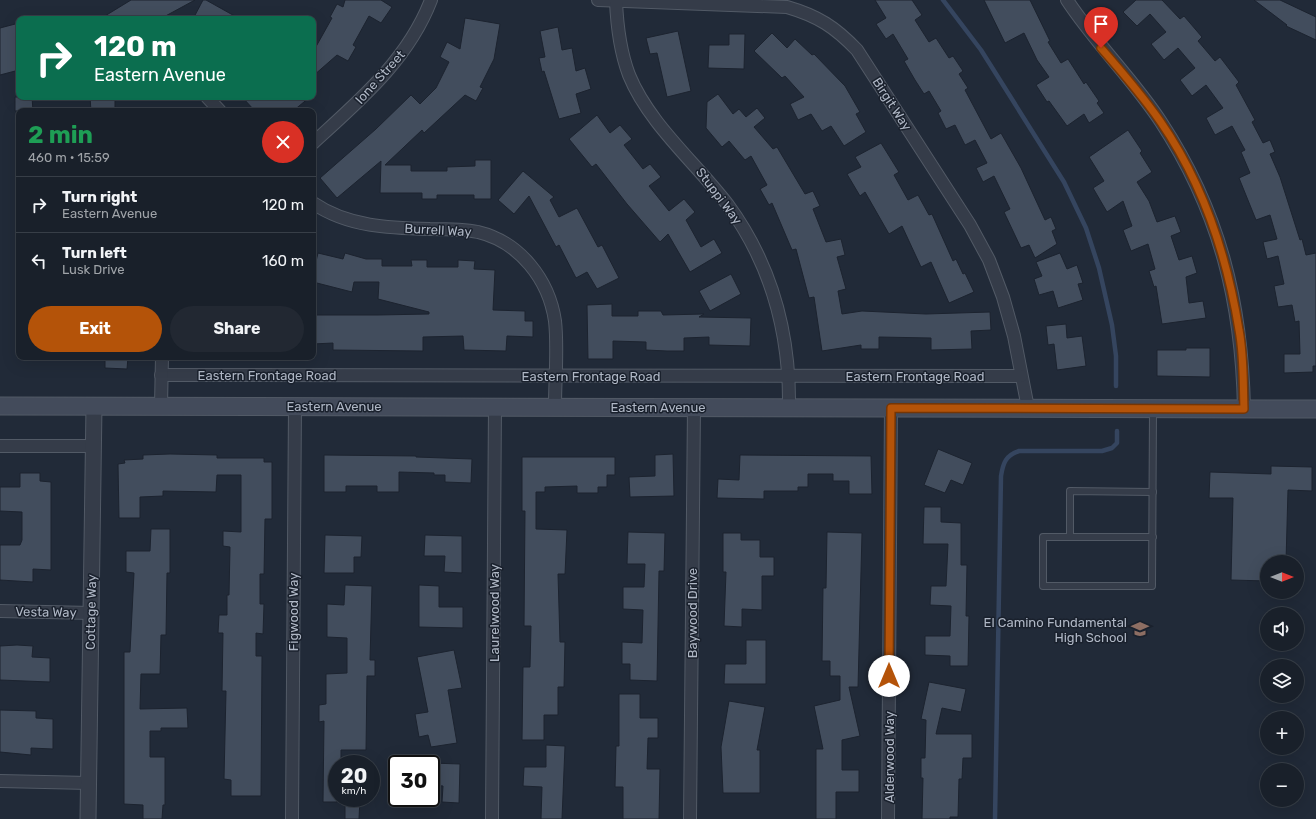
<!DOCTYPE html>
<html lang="en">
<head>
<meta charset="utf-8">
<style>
  :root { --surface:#19202a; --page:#222832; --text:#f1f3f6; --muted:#9fa3a8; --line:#373e47; --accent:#b45309 }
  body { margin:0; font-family:Rubik,sans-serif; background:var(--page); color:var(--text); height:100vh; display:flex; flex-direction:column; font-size:15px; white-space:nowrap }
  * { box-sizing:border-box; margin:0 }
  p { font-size:13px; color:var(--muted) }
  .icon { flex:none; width:22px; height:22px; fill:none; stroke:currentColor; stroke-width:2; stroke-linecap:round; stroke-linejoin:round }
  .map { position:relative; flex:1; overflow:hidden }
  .side { position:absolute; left:16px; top:108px; width:300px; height:252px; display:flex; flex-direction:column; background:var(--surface); border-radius:8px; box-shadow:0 4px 16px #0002,0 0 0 1px var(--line) }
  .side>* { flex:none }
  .hud { position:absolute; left:16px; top:16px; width:300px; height:84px; border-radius:8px; box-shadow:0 4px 16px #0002,0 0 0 1px var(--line); background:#0b6e4f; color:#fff; overflow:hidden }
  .needle { width:26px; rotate:90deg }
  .buttons { position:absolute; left:1260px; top:555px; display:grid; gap:8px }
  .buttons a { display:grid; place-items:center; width:44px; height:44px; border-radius:50%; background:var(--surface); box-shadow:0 4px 16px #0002,0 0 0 1px var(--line); font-size:20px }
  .speed { position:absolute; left:328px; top:755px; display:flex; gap:8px; font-size:20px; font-weight:700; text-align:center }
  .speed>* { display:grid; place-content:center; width:52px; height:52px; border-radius:50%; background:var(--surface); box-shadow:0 4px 16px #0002,0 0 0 1px var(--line); line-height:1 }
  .speed small { font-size:10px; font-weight:400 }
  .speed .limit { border:2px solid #111; border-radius:6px; background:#fff; color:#111 }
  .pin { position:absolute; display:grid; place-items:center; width:34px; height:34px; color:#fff; margin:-41px -17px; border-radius:50% 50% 50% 0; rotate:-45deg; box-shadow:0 0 4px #0007 }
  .pin .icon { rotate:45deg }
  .me { position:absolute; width:44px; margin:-22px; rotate:0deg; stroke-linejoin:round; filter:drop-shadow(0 0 3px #0008) }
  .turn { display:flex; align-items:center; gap:14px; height:84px; padding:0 12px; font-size:18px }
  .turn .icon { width:52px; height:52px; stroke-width:2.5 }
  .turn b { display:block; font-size:28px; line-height:34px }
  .round { display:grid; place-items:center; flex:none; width:42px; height:42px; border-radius:21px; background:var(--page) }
  .headline { display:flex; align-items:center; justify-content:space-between; height:68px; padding:0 12px }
  h1 { font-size:24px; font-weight:700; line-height:30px; color:#1e9e55 }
  .button { display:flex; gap:8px; margin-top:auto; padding:8px 12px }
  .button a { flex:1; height:46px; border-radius:24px; background:var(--accent); color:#fff; font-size:16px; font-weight:700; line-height:46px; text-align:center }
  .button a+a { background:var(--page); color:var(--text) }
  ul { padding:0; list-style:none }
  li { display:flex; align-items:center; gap:12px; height:56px; padding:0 12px; border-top:1px solid var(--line) }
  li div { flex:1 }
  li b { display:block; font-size:15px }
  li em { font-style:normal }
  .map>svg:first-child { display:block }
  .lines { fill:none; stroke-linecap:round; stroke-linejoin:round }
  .stream { stroke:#35455f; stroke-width:4.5 }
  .building { fill:#424d5d; stroke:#1c232f }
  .service-casing { stroke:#525a66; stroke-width:8 }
  .minor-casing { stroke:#525a66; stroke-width:14 }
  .tertiary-casing { stroke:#525a66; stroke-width:17 }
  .secondary-casing { stroke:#525a66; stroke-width:19 }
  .service { stroke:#353c49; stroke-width:6 }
  .minor { stroke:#353c49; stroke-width:12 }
  .tertiary { stroke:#353c49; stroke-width:15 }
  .secondary { stroke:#434b5b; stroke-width:17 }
  .route-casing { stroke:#753606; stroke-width:10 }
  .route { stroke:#b45309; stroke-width:7 }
  .labels { text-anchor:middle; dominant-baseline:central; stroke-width:3; stroke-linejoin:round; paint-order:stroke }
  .street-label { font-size:13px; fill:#afb7c5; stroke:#1a212d }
  .poi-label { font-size:13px; fill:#afb7c5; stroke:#1a212d; text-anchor:end }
</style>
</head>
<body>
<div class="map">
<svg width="1316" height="819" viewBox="0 0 1316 819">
  <rect width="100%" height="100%" fill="#212a38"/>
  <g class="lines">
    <g class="stream">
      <polyline points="943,0 981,50 1064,182 1086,228 1099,268 1112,325 1116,356 1116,386"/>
      <path d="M995 819 1001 476C1003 463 1006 455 1019 451H1102L1112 448 1117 443V431"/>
    </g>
  </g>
  <g class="building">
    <polygon points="131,0 195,0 160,19 100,19"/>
    <polygon points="203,0 206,0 240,19 193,19"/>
    <polygon points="345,0 381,0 392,7 381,23 369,16 353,45 356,47 348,61 337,55 313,76 313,52 332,18 330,17 337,4 343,7"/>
    <polygon points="875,0 912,0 922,15 915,20 929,42 936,38 949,58 953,56 963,71 959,74 968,88 965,90 991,139 1001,133 1021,168 1045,220 1051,217 1056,229 1052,231 1057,244 1035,258 1029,245 1021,248 1004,212 1010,209 994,176 983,182 976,168 987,163 975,140 965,145 955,125 946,129 938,113 941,111 929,91 924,94 915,80 904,61 908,59 893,34 886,39 876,24 886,18"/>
    <polygon points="984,0 1030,0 1050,41 1048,42 1061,63 1068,59 1084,84 1086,82 1099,101 1097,103 1104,113 1089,123 1084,114 1067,126 1049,101 1047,102 1036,85 1049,77 1037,60 1024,33 1005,43"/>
    <polygon points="1136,0 1162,0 1180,19 1184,16 1202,37 1198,41 1215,61 1220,57 1239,82 1236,85 1255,120 1252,122 1263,143 1270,140 1275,152 1270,154 1280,177 1300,240 1302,239 1306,255 1316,253 1316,366 1313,366 1313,372 1284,373 1284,354 1300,354 1299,321 1295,322 1292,305 1278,307 1274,286 1284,284 1278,256 1267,259 1263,242 1277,239 1270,215 1256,220 1239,178 1250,173 1241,152 1245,150 1232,126 1215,135 1206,118 1223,108 1206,85 1192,96 1180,80 1195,68 1178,48 1164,60 1151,44 1166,32 1150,14 1137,26 1123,12"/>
    <polygon points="1254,0 1280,0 1316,17 1316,40 1286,26 1287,25"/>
    <polygon points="465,18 500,24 494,59 480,87 483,88 476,101 465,95 424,133 422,130 385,165 411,165 411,171 447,171 447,167 475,166 475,160 491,160 491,199 474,199 474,195 437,195 437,199 422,199 422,193 380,193 381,161 337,198 320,178 376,129 411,95 420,104 436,88 449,62 440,57 447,42 460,49"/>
    <polygon points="19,23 19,70 0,75 0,28"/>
    <polygon points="558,27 562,50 572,48 576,71 585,68 591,89 576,94 581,113 559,119 544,71 542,72 539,58 545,57 540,31"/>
    <polygon points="678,31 691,91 667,97 657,53 650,54 646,38"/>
    <polygon points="772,33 787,48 795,39 812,55 814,54 845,86 860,112 856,114 866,132 844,146 831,126 822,131 811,114 798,120 790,104 804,97 785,76 782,78 754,51"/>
    <polygon points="729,34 745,34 744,69 708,68 709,45 729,45"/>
    <polygon points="718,94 733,114 739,109 746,117 757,108 765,118 754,127 773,149 777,147 805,194 813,191 820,206 813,209 826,242 841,239 845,255 837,257 846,289 838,291 842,314 862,311 926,314 990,312 991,330 971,331 972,349 931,350 931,338 879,337 879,349 861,349 861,345 822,351 814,297 809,298 796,249 792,250 772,203 769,205 760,189 767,185 751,156 745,160 729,141 722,147 706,128 707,102"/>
    <polygon points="15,97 32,97 33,111 15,111"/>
    <polygon points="90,97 115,97 115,111 91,111"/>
    <polygon points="242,97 310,97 293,111 255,111"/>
    <polygon points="597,115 610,133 620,125 632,139 624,145 643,169 650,164 661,177 649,186 669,211 684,199 695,212 686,220 701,247 714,239 722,253 690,272 668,234 660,242 627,204 596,164 592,167 569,139"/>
    <polygon points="1128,130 1142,151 1140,153 1152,172 1137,182 1149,201 1157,222 1175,216 1181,232 1171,236 1179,260 1192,256 1197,273 1186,277 1189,303 1203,301 1206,318 1162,324 1156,286 1154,287 1149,271 1155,269 1148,244 1131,251 1123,230 1132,226 1123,201 1107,212 1093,188 1104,181 1089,157"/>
    <polygon points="881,143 899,172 894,175 908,200 918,195 929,215 932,214 953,261 956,259 963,274 965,273 974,292 949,303 931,262 921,267 902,226 889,234 865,192 860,196 847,174 861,167 855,157"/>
    <polygon points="523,171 554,197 550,200 559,217 577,208 598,247 602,245 619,278 597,289 587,272 576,278 559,245 556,247 529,196 514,214 498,200"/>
    <polygon points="318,253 343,259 345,253 366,259 382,259 382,266 412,266 411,260 427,260 427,267 458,267 458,260 475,261 474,269 495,270 493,310 525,311 525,321 533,321 533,337 507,336 506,351 464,350 463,336 423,337 423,351 333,350 333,343 313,344 313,315 378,315 429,314 429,312 378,299 379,282 354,282 352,292 313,282 313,274"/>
    <polygon points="1060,253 1067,269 1077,265 1083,283 1078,284 1083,300 1058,308 1053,291 1039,295 1034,279 1042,276 1036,262"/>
    <polygon points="731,274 741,294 710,311 699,291"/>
    <polygon points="612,304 612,316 638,316 638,311 661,311 663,315 704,314 699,317 751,318 750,346 709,345 709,337 684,338 684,351 667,351 646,350 646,342 613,341 613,359 588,359 587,305"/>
    <polygon points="1066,324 1067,338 1082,336 1086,366 1057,370 1054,344 1048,345 1046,326"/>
    <polygon points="1186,348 1210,348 1210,377 1157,376 1157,350 1186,350"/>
    <polygon points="105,357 128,357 127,369 105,368"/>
    <polygon points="938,449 972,463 963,485 951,480 945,493 924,485"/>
    <polygon points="170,454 217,455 217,458 264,458 264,462 272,462 272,519 265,519 264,574 260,574 260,604 264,604 263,634 256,633 256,656 262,656 261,796 231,796 231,780 224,779 226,691 222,691 223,633 218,633 219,615 227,615 227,595 229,595 230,547 223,546 223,531 241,532 241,475 217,475 216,492 163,491 163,496 140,497 140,518 119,518 118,464 125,463 124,460 143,459 143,455"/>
    <polygon points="673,454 674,496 630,497 629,477 655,476 655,455"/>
    <polygon points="324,455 416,456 416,457 472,459 471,483 445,482 445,475 434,475 434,473 399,472 399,492 377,492 377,486 346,486 346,492 324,492"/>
    <polygon points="740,455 871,456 872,494 849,494 849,481 833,481 833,474 808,474 808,487 798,487 798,491 764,491 764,499 717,498 718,479 739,480"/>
    <polygon points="522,457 615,457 615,475 607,475 607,487 598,487 598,493 577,493 577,486 545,487 545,492 536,492 536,529 567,530 565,574 558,574 560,642 565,642 564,687 558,687 558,715 544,715 544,740 522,740 523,667 530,667 531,626 524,626 525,511 522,511"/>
    <polygon points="1271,466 1312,467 1312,491 1288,490 1286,562 1267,562 1267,581 1231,580 1233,498 1209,498 1210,472 1271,474"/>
    <polygon points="20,473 40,473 40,481 51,482 51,570 33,569 33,582 0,580 0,545 20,545 22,540 22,512 0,511 0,487 20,487"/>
    <polygon points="924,507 941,507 941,522 961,523 961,565 967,565 966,616 969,616 968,666 950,666 950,656 925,655 925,636 950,636 951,606 930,605 931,586 946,586 948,544 923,544"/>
    <polygon points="151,529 170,529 170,573 167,573 166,635 161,635 160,674 141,674 140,709 187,708 188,728 161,728 161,731 150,731 150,757 165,757 165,805 163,805 162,819 143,819 143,805 124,804 124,652 130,652 134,573 126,572 126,551 150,551"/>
    <polygon points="628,532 665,533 664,571 659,571 657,681 630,680 630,664 622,664 622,642 642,643 643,610 623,609 623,587 644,587 645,564 627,564"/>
    <polygon points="827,532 862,533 858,687 849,687 860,736 842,740 842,770 859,770 859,792 836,792 836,819 816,819 816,749 823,749 814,706 840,700 840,676 830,676 830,661 822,661 823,588 826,588"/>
    <polygon points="723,533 741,533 741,540 760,540 760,557 774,557 774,576 762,576 762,610 742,609 742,627 724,626 726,572 723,572"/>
    <polygon points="325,535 362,536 361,557 354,557 354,573 324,573"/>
    <polygon points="425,535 462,536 462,573 444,572 445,556 424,556"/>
    <polygon points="345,585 372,586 370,660 375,660 375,676 367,676 366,750 341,750 341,764 337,764 337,802 323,802 324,721 319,722 319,705 326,704 326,674 347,673 347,638 327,637 327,604 344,605"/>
    <polygon points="419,585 439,586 439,607 463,607 463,628 419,627"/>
    <polygon points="746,640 766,640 766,684 724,684 725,664 746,664"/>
    <polygon points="17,645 33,646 32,657 50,658 50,682 0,680 0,646"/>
    <polygon points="454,650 462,688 448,690 457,743 431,747 428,735 419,737 415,714 428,712 417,657"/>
    <polygon points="929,682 966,689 961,712 942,708 936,734 972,734 972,758 963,758 962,779 959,779 958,817 950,817 950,819 922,819 923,778 921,778 921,758 925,758 926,720 921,719"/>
    <polygon points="619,694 640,694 640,718 658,718 658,738 648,738 647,769 660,769 659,819 623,819 623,787 615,787 616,746 619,746"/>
    <polygon points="729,701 765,707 757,750 760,750 760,793 723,793 721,747"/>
    <polygon points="0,710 36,711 36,718 53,719 53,749 31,748 31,755 0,752"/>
    <polygon points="546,745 565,746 562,819 541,819 542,787 523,786 524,767 546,767"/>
    <polygon points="431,763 460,764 459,803 442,802 443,786 431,785"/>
    <polygon points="345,798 360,798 359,819 345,819"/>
  </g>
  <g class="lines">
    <g class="service-casing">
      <g id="service">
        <polyline points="1070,537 1070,491 1153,492"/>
        <polyline points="1153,537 1043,537 1043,586 1152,586 1153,410"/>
      </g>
    </g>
    <g class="minor-casing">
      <g id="minor">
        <path d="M598 0 787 7C818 16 835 27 857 50L970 225 989 260 1003 297 1014 336 1028 408"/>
        <path d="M1067 0C1095 43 1133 79 1161 122 1220 212 1242 303 1244 409"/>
        <path d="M616 1C617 26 620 51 629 75 649 124 696 163 728 205 771 264 790 334 789 407"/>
        <polyline points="207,97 220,111"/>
        <path d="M313 143C359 101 408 60 431 0"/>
        <path d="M313 203C348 227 390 228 430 229 446 229 463 229 478 232 520 242 549 280 555 321 558 347 555 380 555 406"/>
        <polyline points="161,375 1021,376"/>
        <polyline points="161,405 162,357"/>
        <polyline points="0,446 94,446"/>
        <polyline points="0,611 91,613"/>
        <polyline points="0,781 89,783"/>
        <polyline points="292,819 295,406"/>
        <polyline points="492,819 495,406"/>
        <polyline points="690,819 694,407"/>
        <polyline points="888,819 891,407"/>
      </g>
    </g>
    <g class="tertiary-casing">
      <polyline id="tertiary" points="88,819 94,406"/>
    </g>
    <g class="secondary-casing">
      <polyline id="secondary" points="0,406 1316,409"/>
    </g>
    <use href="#service" class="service"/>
    <use href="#minor" class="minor"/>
    <use href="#tertiary" class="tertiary"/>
    <use href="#secondary" class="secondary"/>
  </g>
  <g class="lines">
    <g class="route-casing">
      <path id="route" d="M889 676 891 408 1244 409C1243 382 1244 356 1239 330 1227 256 1203 183 1160 121 1142 95 1122 72 1101 48"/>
    </g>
    <use href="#route" class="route"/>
  </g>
  <defs>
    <g id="school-bare" transform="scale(1.38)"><path d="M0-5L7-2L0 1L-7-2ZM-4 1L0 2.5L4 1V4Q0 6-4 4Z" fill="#8d6e63" stroke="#1a212d" stroke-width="2.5" paint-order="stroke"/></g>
  </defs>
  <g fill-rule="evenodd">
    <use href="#school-bare" x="1140" y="629"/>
  </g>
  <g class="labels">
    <g class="street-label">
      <text transform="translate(380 77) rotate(-48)">Ione Street</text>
      <text transform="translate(892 104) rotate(57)">Birgit Way</text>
      <text transform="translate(719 196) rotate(53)">Stuppi Way</text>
      <text transform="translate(438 230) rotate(3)">Burrell Way</text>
      <text x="267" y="375">Eastern Frontage Road</text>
      <text x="591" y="376">Eastern Frontage Road</text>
      <text x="915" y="376">Eastern Frontage Road</text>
      <text x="334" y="406">Eastern Avenue</text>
      <text x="658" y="407">Eastern Avenue</text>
      <text transform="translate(46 612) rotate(1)">Vesta Way</text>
      <text transform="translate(91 612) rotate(-89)">Cottage Way</text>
      <text transform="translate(293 612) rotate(-90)">Figwood Way</text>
      <text transform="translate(494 613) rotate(-90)">Laurelwood Way</text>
      <text transform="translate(692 613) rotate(-90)">Baywood Drive</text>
      <text transform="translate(889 757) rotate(-90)">Alderwood Way</text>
    </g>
    <g class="poi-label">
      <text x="1127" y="622">El Camino Fundamental<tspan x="1127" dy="15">High School</tspan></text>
    </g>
  </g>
</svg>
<div class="buttons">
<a><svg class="needle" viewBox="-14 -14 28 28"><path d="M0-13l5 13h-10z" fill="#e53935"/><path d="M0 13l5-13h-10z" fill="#9fa3a8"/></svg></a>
<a><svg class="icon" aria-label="sound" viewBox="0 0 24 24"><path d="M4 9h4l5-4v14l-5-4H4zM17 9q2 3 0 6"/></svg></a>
<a><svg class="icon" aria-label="layers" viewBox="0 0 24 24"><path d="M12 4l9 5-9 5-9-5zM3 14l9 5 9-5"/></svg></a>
<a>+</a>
<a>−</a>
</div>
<div class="speed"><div>20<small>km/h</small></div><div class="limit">30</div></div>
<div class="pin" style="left:1101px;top:48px;background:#d93025"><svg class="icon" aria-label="arrive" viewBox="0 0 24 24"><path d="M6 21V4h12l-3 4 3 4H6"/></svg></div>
<svg class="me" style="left:889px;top:676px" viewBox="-20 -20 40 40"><circle r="19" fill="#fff"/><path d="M0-13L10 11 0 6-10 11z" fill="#b45309"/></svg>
<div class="hud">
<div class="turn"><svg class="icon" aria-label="right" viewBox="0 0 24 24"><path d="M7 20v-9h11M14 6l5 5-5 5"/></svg><div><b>120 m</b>Eastern Avenue</div></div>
</div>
<section class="side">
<div class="headline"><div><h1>2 min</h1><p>460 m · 15:59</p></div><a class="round" style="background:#d93025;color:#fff"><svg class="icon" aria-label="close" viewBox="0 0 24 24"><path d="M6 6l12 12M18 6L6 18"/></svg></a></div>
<ul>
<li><svg class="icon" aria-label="right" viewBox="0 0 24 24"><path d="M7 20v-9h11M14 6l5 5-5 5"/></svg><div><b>Turn right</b><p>Eastern Avenue</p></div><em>120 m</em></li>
<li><svg class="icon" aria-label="left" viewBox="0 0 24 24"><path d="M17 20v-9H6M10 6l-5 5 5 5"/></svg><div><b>Turn left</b><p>Lusk Drive</p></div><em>160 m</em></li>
</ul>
<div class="button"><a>Exit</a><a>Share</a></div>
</section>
</div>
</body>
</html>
